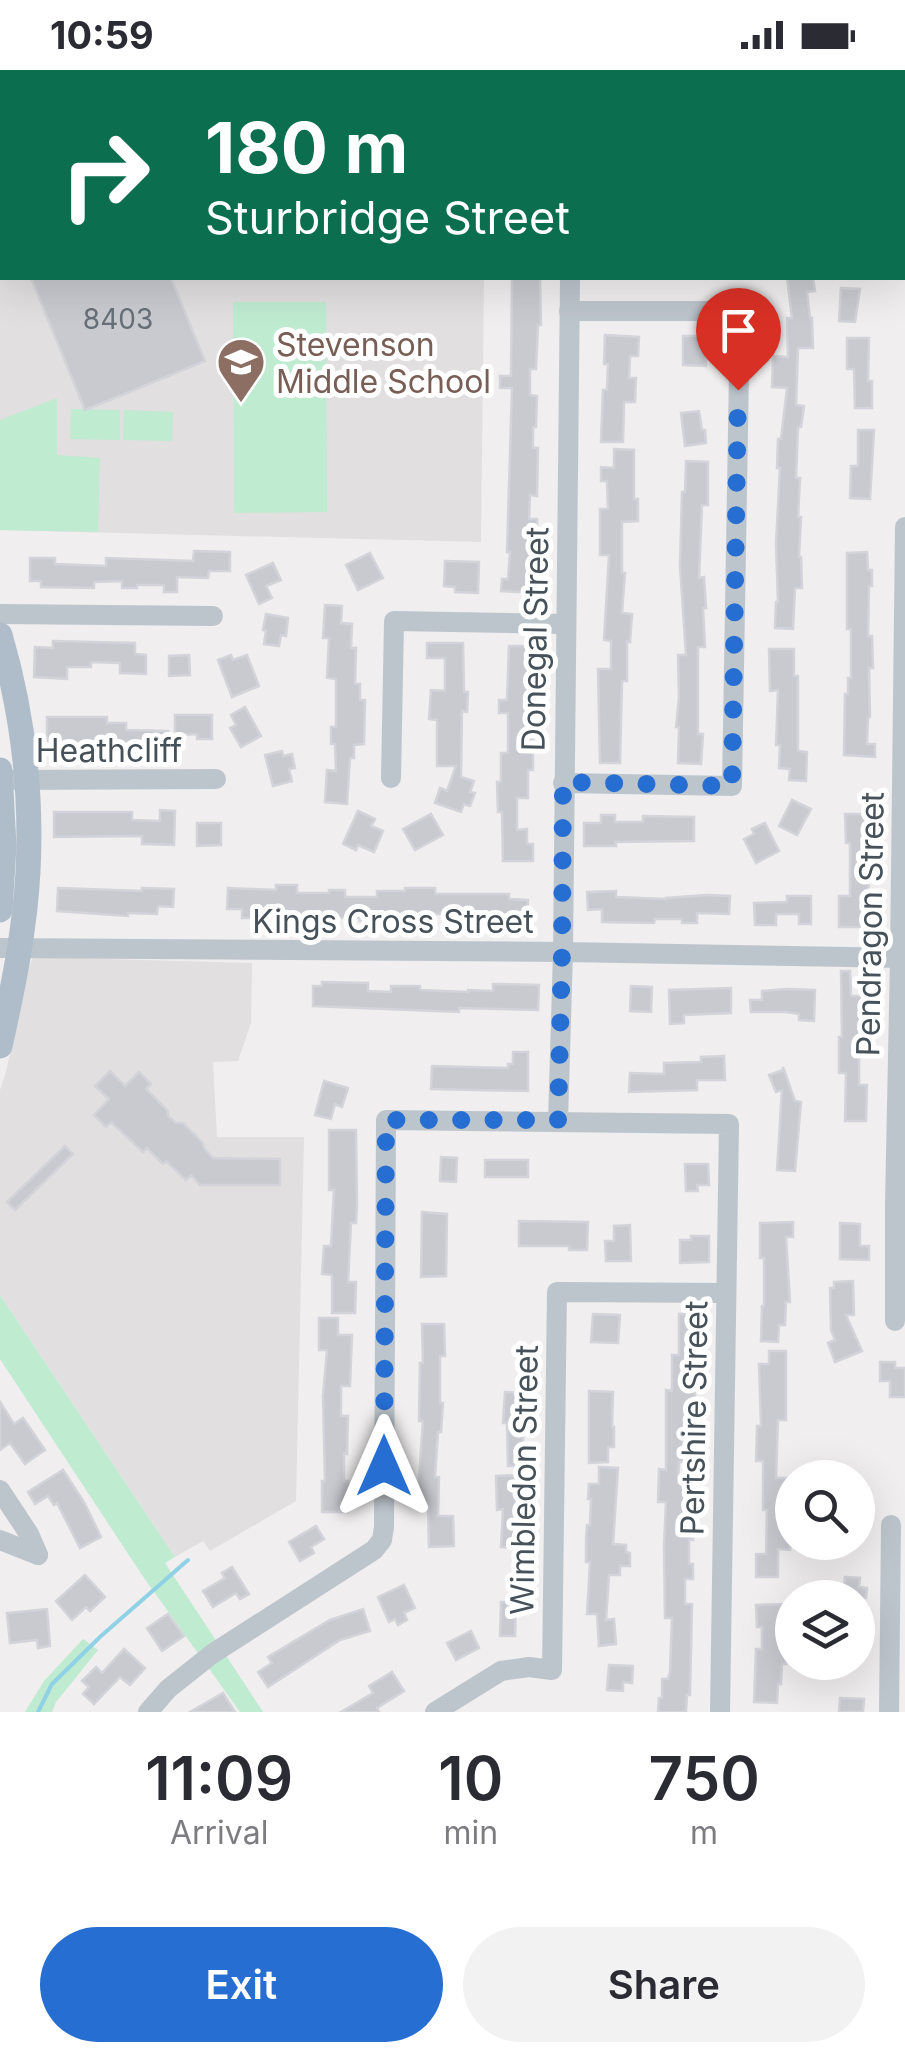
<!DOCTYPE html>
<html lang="en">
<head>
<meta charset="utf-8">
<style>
  :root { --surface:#fff; --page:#f2f2f3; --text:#2b2b33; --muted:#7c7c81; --accent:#266ed2 }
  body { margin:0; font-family:Inter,sans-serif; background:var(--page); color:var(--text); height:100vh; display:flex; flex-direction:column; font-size:38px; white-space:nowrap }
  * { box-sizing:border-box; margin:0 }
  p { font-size:32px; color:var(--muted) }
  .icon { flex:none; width:55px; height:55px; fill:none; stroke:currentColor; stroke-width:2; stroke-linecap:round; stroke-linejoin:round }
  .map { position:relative; height:1642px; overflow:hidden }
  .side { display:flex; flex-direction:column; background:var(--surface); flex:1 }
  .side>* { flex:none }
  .banner { position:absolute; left:0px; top:0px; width:905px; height:210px; box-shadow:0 10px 40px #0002; background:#0b6e4f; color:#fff; overflow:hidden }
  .controls { position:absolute; left:775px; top:1390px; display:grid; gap:20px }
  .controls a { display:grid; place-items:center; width:100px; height:100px; border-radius:50%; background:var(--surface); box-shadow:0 10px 40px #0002; font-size:50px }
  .pin { position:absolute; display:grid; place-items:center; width:85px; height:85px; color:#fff; margin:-102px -42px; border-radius:50% 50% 50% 0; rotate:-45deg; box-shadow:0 0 10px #0007 }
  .pin .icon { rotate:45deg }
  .me { position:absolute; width:110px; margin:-55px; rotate:0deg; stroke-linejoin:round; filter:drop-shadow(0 0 8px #0008) }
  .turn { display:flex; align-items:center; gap:35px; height:210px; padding:0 40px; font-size:45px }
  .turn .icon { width:130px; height:130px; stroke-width:2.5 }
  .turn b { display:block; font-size:70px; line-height:85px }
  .eta { display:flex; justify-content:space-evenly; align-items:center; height:170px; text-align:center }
  .eta b { font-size:60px; font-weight:600; line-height:70px }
  .primary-button { display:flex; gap:20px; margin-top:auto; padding:20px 40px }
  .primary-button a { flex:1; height:115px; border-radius:60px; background:var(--accent); color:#fff; font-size:40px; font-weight:600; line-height:115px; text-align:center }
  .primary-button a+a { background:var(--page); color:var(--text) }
  .status { display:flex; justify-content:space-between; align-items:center; height:70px; padding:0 50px; background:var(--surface); direction:ltr }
  .status svg { height:28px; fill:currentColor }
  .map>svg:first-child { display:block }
  .education { fill:#e1dfdf }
  .green { fill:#bfebd1 }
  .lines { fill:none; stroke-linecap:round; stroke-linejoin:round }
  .stream { stroke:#8fd2e5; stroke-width:4 }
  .building { fill:#c8cad0; stroke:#d2d4d9; stroke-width:2.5 }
  .minor { stroke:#bdc5cc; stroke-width:20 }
  .major { stroke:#afbdcb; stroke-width:25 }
  .route { stroke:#266ed2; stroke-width:18; stroke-dasharray:0 32.4 }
  .labels { text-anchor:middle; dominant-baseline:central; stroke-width:10; stroke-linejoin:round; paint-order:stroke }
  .number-label { font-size:28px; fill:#676f78 }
  .education-label { font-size:32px; fill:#785e54; stroke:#fff; text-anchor:start }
  .street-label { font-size:32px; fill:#47515a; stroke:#fff }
</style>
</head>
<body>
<div class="status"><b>10:59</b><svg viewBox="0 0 49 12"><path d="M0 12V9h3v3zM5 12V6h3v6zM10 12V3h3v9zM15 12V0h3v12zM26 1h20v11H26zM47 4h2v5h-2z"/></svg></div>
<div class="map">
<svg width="905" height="1642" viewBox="0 0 905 1642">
  <rect width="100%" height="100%" fill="#f0eeee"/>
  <g class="education">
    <polygon points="0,0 436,0 436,2 2,2 2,208 484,208 481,472 0,460"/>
    <polygon points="33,887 252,893 251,953 238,991 213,992 217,1067 304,1067 296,1431 210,1481 203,1471 175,1487 0,1225 0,1020 6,1002 26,906"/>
  </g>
  <g class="green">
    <polygon points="233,232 326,232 327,442 234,443"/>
    <polygon points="57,328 57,385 100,388 98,462 0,460 0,350"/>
    <polygon points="71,339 120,340 120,370 70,369"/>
    <polygon points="124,340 173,342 172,371 123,370"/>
    <polygon points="0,1225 175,1487 165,1493 263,1642 240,1642 142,1505 0,1289"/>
    <polygon points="83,1569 98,1580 56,1632 52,1642 25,1642 44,1611"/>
  </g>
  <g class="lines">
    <polyline class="stream" points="38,1642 52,1614 101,1566 188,1490"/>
  </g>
  <g class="building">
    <polygon points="31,208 171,208 205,291 85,340"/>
    <polygon points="512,208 540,208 541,255 538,255 536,299 530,299 530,325 537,326 536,357 533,357 533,378 538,378 537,426 530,425 529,449 537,449 537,463 533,463 528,506 536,506 535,523 501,521 502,509 508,509 510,482 507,482 512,318 500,318 500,306 511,306"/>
    <polygon points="787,208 813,208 815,221 807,222 810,248 812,248 813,278 798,278 796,335 804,336 801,357 798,357 796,408 800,408 798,447 801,447 799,487 801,487 802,518 795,518 793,559 775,558 776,532 778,532 776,474 780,398 777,398 778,369 781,369 787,318 772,317 773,286 788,287 787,248 792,248"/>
    <polygon points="841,218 860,219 855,252 839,251"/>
    <polygon points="605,265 639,267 638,286 630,286 629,308 636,308 635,332 624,332 623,372 601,372 603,320 607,320 608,294 604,294"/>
    <polygon points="683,266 706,266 706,296 683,295"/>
    <polygon points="847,268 869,268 868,311 872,311 872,338 855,338 854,299 847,299"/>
    <polygon points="699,341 702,360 705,360 706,373 685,376 681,343"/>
    <polygon points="858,360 874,360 870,429 850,428 851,396 858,396"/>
    <polygon points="614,379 634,380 634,429 638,429 638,451 622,452 622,503 625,503 622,543 632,544 630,572 627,571 627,611 622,611 620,693 600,693 598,599 611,599 611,571 604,570 609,485 600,485 600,439 608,439 607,411 601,411 601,397 614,398"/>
    <polygon points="686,391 708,392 708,435 702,435 699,508 704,507 706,538 703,538 705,577 698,577 698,664 703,664 701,694 678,693 679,657 676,657 679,628 678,585 686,585 680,496 682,422 685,422"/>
    <polygon points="194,481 230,482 230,501 209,501 208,508 177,507 177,522 164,522 164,515 137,515 137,518 122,518 122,511 94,512 94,518 41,517 41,511 30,511 30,488 55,488 55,494 106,496 106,488 193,491"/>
    <polygon points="867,482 868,500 872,500 872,516 869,516 868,566 872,566 873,598 869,598 870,647 868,648 867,674 875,674 875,687 844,685 845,624 848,624 848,608 851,608 851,559 847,559 847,483"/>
    <polygon points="370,483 383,508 358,520 346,495"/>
    <polygon points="445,491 479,492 478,523 455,522 455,517 444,516"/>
    <polygon points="273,493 281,510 266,516 272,528 259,534 246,505"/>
    <polygon points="325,535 342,536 341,553 352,554 351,578 356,578 355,614 360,614 360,630 365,630 364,674 354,675 354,688 350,688 347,734 325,732 327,700 336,701 335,674 331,674 331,657 336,657 336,609 327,608 329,568 323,568"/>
    <polygon points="266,544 288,548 286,566 281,565 279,576 264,574 266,561 263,560"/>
    <polygon points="53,571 135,573 135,584 146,585 146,604 120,603 120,593 91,592 91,597 67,597 67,609 34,607 35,577 53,578"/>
    <polygon points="427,573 463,573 464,622 468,622 467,642 462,641 461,707 474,711 470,722 475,723 470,736 464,734 461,742 435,733 440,718 447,721 456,696 437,696 437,650 429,649 431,620 445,621 445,588 427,588"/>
    <polygon points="509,576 527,576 526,596 536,597 535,632 531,632 530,670 533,670 533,700 528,700 528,728 517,728 517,760 527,759 527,774 533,774 533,791 503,791 502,742 498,742 497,712 501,712 501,683 508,683 508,643 499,643 499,630 507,630"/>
    <polygon points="769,579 794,579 794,606 798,606 798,681 807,682 806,711 789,710 790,699 779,698 780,675 776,675 778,620 770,621"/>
    <polygon points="189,585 190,605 169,606 169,586"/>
    <polygon points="231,585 233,590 247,585 259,616 232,627 218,590"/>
    <polygon points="245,637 261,666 241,677 230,658 236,655 231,645"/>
    <polygon points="175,645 212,645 212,669 197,669 197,664 175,665"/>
    <polygon points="47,647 107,647 107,653 126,653 126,660 168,661 167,685 112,684 112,672 85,673 85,681 70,682 70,671 47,671"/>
    <polygon points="282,681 283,686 292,684 295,698 289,699 292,711 273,716 265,685"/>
    <polygon points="792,730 811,739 797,765 779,756"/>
    <polygon points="160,740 175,741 174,775 142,774 142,766 54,767 54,742 132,742 132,750 160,751"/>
    <polygon points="358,741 375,749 371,756 383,761 374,782 358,775 356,780 343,774"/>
    <polygon points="431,744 443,765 415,780 403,759"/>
    <polygon points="845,744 874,744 874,762 866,762 869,826 873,826 873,841 868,841 868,857 839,857 839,826 850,826 850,773 846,773"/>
    <polygon points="601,745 615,745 615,752 643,752 643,746 694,747 694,771 615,772 616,776 584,776 584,753 601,753"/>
    <polygon points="197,753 221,753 221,775 197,776"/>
    <polygon points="765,753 779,781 756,793 744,769 754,764 752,759"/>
    <polygon points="276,815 297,815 297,823 329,823 329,820 345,820 345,827 377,827 377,821 405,821 405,818 435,818 435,824 509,824 509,829 528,830 527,851 466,850 466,844 435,844 435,850 421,851 421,843 393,843 393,851 360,851 360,848 281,848 281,842 257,842 257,848 242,848 242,839 227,839 228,818 276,820"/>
    <polygon points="58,818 142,821 142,818 174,819 173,837 158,836 157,844 128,843 128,846 57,841"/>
    <polygon points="616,821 616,827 666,829 666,828 707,825 730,826 729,844 697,843 697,853 682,853 682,849 655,849 654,853 602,852 602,839 588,840 587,822"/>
    <polygon points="787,826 811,826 811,854 799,854 799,844 776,844 776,855 755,855 754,833 787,832"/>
    <polygon points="841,901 850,901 851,926 862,926 863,954 859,954 859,1015 867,1015 866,1051 845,1051 846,1003 839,1003 839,967 842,967"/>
    <polygon points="322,912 368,913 368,921 391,922 391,916 420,916 420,920 468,922 468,920 493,921 493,914 539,915 538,940 459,938 459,942 313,936 313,916 322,916"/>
    <polygon points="631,916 652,917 651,942 630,941"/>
    <polygon points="731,918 731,943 684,945 684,953 670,954 669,920"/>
    <polygon points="787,919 815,920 814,951 799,950 799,944 786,942 751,942 750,930 762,930 762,921"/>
    <polygon points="513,982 528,982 528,1021 431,1019 432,996 508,998 508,994 513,994"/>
    <polygon points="724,986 725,1010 697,1010 697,1020 629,1022 630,1003 664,1004 664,993 701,992 701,987"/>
    <polygon points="783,997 795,1031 801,1032 795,1101 777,1100 782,1020 776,1022 769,1005 783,1000"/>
    <polygon points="110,1001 125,1016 139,1002 151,1014 146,1019 168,1041 168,1046 176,1053 183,1053 203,1073 204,1078 213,1088 280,1089 280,1115 200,1115 191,1105 186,1110 166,1091 163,1094 147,1078 143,1082 111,1052 106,1057 94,1045 109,1029 95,1016"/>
    <polygon points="324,1011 348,1018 342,1037 335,1034 331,1049 315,1045"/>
    <polygon points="329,1060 356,1060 357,1136 356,1153 351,1153 348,1212 356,1212 355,1243 332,1243 332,1205 322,1204 324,1176 331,1176 334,1120 329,1120"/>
    <polygon points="65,1076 73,1084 15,1140 7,1132"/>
    <polygon points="441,1087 457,1088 456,1112 440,1111"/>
    <rect x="485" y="1090" width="43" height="17"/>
    <polygon points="685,1094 708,1094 709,1115 697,1115 698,1121 686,1121"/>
    <polygon points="422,1142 447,1144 446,1206 421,1207"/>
    <polygon points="519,1151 588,1152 587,1180 569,1180 569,1176 519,1176"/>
    <polygon points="793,1152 793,1167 786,1167 790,1232 786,1232 785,1255 779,1255 778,1272 761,1271 762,1236 764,1236 764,1188 760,1188 760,1153"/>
    <polygon points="840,1153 860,1154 860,1176 869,1176 869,1190 840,1189"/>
    <polygon points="630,1155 631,1191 606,1191 605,1171 614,1171 614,1156"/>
    <polygon points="691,1166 709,1166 709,1192 680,1193 680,1170 691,1170"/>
    <polygon points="853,1211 854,1245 846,1245 862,1281 835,1292 828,1273 835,1270 831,1260 830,1218 834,1218 834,1212"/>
    <polygon points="593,1244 620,1245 618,1273 591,1272"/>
    <polygon points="679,1244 695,1244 695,1343 685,1343 685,1364 694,1364 694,1392 679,1392 678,1413 693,1414 692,1433 689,1433 688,1453 694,1454 693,1470 689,1470 689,1494 693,1494 693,1509 685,1509 685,1534 692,1534 690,1625 687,1625 686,1642 658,1642 659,1628 662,1628 662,1609 668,1609 670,1602 672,1548 665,1548 664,1476 666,1432 658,1432 659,1399 666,1400 666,1320 672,1321 672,1285 679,1285"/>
    <polygon points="319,1248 338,1248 338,1265 352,1265 350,1316 341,1316 341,1346 348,1346 347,1384 344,1383 344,1411 348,1411 348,1442 322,1442 322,1411 325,1411 323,1326 327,1280 319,1280"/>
    <polygon points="422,1254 444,1254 445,1286 440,1286 440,1333 443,1333 441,1362 438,1362 435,1407 439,1407 438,1446 453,1446 454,1476 429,1477 428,1437 417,1437 423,1351 419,1351 420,1293 423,1293"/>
    <polygon points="769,1281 786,1281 786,1350 778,1350 776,1408 787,1408 786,1446 792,1446 790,1480 778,1479 778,1507 756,1507 756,1484 766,1484 767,1440 763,1440 763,1391 756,1391 757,1356 761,1356 759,1294 769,1294"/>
    <polygon points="880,1292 895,1292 895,1298 905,1298 905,1327 890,1327 890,1311 880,1311"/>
    <polygon points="589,1321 613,1322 612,1357 614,1357 614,1377 608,1377 608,1392 589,1393"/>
    <polygon points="505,1322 526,1323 525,1354 523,1354 523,1396 508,1396 507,1353 503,1353"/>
    <polygon points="0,1332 14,1354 23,1348 45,1380 25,1394 10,1373 0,1380"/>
    <polygon points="599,1397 618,1398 613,1474 626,1475 626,1482 630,1483 630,1496 620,1496 620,1505 609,1505 606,1550 614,1549 616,1574 599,1576 597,1544 587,1544 590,1492 586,1492 586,1469 587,1455 590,1455 591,1429 588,1429 589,1414 599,1414"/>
    <polygon points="63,1400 84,1432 101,1467 80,1478 57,1433 54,1435 48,1426 35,1434 28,1422"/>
    <polygon points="516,1405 516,1478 501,1477 503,1439 497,1440 496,1406"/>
    <polygon points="316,1456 324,1469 311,1477 314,1483 300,1491 289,1472"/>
    <polygon points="232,1497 249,1524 240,1529 236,1523 213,1537 203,1521 225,1508 222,1503"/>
    <polygon points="85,1505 105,1527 90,1541 86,1537 72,1550 56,1531"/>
    <polygon points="845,1507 860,1508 859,1517 867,1518 866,1528 843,1528"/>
    <polygon points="404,1515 415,1538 404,1543 407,1550 398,1555 395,1549 389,1552 378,1527"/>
    <polygon points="501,1532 516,1532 515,1566 500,1566"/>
    <polygon points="785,1534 786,1594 782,1594 781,1614 778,1614 777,1633 754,1632 756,1579 762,1579 762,1557 757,1557 756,1535"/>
    <polygon points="47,1539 50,1576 38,1578 37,1570 10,1573 7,1543"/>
    <polygon points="363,1539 370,1561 340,1570 268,1617 258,1602 272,1593 268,1587 330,1550"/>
    <polygon points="168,1544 184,1566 162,1581 147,1558"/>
    <polygon points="471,1561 479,1578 456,1590 447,1573"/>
    <polygon points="124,1579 145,1598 130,1615 120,1607 94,1634 83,1624 89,1617 82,1611 96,1597 102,1603"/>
    <polygon points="609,1595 633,1596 632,1613 623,1612 623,1621 607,1620"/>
    <polygon points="392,1602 404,1621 377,1638 379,1642 341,1642 373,1623 369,1616"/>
    <polygon points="223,1623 235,1642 190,1642"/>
    <polygon points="840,1628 864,1629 863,1642 839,1642"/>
  </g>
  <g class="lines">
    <g class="minor">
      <polyline points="565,0 566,2"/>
      <polyline points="583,2 584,0"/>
      <polyline points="0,544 213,546"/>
      <polyline points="391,708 394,551 564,554"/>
      <polyline points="13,710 216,709"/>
      <polyline points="563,713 732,716 740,241 569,241"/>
      <polyline points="0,878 563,882 905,888"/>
      <polyline points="558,1051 563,882 570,208"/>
      <polyline points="895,1251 895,1134 900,888 905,457"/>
      <polyline points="0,1420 29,1464 38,1485"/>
      <polyline points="0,1470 38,1485"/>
      <polyline points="148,1642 168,1619 212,1584 374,1480 382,1470 384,1457 386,1050 729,1054 720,1642"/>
      <polyline points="435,1642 501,1601 529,1597 552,1600 557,1222 726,1223"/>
      <polyline points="889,1642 891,1455"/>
    </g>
    <g class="major">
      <path d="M0 565C22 640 32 722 28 801 25 860 13 918 0 976"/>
      <polyline points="0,700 4,776 0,840"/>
    </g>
  </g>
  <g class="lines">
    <polyline class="route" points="384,1396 386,1050 558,1050 562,882 563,712 732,716 738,320"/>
  </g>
  <defs>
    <g id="school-pin" transform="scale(2.5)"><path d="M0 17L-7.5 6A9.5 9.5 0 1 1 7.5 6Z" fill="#8d6e63" stroke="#fff"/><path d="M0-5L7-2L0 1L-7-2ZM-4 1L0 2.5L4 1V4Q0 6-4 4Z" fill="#fff"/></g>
  </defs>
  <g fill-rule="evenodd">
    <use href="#school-pin" x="241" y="292"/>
  </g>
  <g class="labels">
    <g class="number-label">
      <text x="118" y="249">8403</text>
    </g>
    <g class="education-label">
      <text x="276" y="274">Stevenson<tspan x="276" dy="37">Middle School</tspan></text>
    </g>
    <g class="street-label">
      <text transform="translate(535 569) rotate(-89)">Donegal Street</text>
      <text x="109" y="680">Heathcliff</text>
      <text x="393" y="851">Kings Cross Street</text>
      <text transform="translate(870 854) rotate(-89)">Pendragon Street</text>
      <text transform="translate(694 1348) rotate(-89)">Pertshire Street</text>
      <text transform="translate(524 1410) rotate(-89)">Wimbledon Street</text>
    </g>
  </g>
</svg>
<div class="controls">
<a><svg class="icon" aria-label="search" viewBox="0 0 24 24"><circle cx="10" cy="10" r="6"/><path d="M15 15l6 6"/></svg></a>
<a><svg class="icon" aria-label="layers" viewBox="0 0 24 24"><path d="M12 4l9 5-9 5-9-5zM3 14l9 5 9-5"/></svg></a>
</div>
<div class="pin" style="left:738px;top:320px;background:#d93025"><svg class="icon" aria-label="arrive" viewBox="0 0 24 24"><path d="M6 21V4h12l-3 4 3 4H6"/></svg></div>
<svg class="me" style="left:384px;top:1396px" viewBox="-20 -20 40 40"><path d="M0-17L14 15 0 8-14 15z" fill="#266ed2" stroke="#fff" stroke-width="4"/></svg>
<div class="banner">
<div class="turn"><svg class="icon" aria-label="right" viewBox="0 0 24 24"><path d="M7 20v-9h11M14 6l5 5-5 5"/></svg><div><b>180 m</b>Sturbridge Street</div></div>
</div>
</div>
<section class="side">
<div class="eta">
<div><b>11:09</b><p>Arrival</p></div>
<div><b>10</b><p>min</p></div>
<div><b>750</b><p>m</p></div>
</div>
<div class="primary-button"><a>Exit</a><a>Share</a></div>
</section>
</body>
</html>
